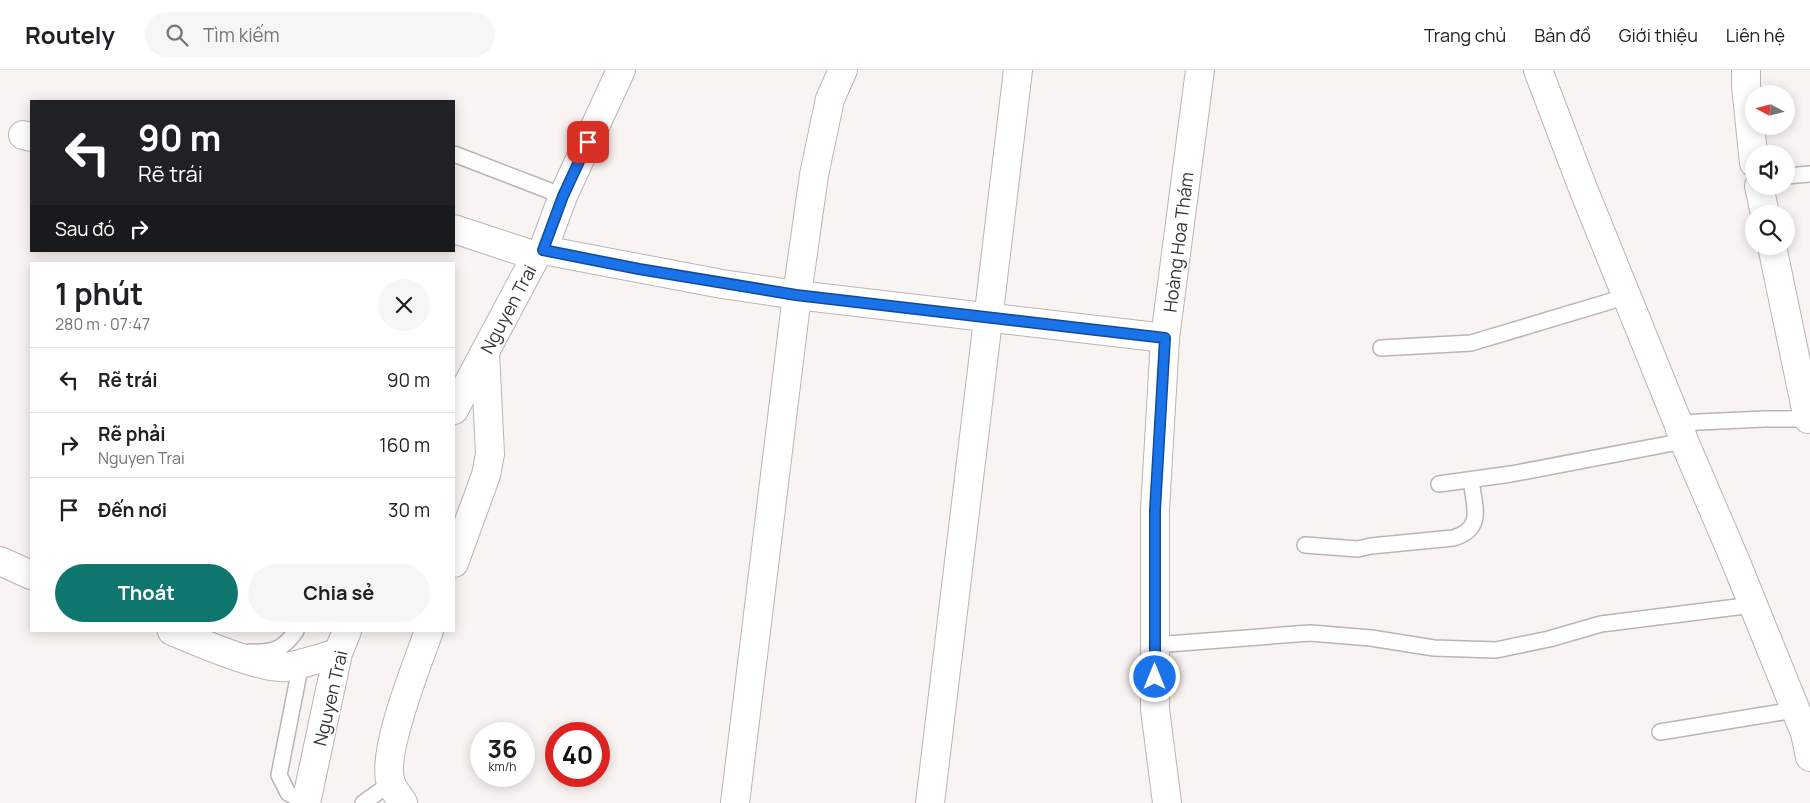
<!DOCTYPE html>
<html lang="vi">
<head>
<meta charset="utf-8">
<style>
  :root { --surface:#fff; --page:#f6f6f6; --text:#202124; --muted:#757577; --line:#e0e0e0; --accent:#0f766e }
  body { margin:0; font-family:Manrope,sans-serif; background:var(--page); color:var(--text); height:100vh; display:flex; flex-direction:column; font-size:19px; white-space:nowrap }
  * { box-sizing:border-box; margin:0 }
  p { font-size:16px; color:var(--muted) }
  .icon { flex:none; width:28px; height:28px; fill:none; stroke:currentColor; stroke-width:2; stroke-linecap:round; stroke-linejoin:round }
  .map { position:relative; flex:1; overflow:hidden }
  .drawer { position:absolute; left:30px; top:192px; width:425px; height:370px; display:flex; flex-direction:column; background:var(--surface); border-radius:0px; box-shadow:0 2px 12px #0003 }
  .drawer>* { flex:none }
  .top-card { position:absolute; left:30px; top:30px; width:425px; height:152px; border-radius:0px; box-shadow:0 2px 12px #0003; background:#202124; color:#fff; overflow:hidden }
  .needle { width:32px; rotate:277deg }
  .controls { position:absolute; left:1745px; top:15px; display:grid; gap:10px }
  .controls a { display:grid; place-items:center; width:50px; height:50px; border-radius:50%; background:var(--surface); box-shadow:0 2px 12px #0003; font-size:25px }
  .speed { position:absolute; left:470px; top:652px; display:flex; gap:10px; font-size:25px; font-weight:700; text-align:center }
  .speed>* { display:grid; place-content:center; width:65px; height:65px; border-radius:50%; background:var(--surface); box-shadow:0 2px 12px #0003; line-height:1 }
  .speed small { font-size:12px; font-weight:400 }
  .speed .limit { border:8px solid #d22; background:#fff; color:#111 }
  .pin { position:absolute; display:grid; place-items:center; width:42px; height:42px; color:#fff; margin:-21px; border-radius:10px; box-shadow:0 2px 8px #0006 }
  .me { position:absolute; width:55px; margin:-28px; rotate:0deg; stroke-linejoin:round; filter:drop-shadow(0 0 4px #0008) }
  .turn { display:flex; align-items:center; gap:18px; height:105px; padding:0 25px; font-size:22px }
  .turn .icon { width:65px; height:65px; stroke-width:2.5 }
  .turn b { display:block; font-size:35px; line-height:42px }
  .then { display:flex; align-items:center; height:48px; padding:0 25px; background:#0003; gap:10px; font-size:19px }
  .round { display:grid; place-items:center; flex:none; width:52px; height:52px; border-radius:26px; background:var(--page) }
  .summary { display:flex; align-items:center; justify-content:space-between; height:85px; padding:0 25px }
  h1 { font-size:30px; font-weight:700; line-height:38px }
  .primary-button { display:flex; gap:10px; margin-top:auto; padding:10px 25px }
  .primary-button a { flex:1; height:58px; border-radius:30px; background:var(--accent); color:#fff; font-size:20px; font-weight:700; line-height:58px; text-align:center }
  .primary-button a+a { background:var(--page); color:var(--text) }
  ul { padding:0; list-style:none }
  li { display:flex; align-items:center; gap:15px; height:65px; padding:0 25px; border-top:1px solid var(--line) }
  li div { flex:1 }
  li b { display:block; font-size:19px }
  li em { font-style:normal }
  header { display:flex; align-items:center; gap:30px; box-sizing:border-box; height:70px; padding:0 25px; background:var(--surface); border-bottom:1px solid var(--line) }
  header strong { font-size:24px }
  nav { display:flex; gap:28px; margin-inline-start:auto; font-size:18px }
  .search { width:350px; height:45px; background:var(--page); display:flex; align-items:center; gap:12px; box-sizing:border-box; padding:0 18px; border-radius:28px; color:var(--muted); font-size:19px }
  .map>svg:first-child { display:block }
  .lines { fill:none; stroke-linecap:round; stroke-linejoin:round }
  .lane-casing { stroke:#bab5b4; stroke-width:18 }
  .street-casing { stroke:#bab5b4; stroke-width:30 }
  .secondary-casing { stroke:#bab5b4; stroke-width:30 }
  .lane { stroke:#fff; stroke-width:15 }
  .street { stroke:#fff; stroke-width:28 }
  .secondary { stroke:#fff; stroke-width:28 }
  .route-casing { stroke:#114b97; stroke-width:12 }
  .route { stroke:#1a73e8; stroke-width:9 }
  .labels { text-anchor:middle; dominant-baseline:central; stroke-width:4; stroke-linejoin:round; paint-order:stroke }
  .street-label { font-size:18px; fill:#393736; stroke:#fff }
</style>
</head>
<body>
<header>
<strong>Routely</strong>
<div class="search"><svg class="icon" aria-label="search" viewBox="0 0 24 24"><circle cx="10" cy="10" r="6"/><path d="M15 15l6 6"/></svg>Tìm kiếm</div>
<nav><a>Trang chủ</a><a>Bản đồ</a><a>Giới thiệu</a><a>Liên hệ</a></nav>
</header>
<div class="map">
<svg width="1810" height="733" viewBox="0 0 1810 733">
  <rect width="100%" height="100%" fill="#f9f4f2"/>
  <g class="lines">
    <g class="lane-casing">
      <g id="lane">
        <polyline points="454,84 563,126"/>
        <polyline points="1786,106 1810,104"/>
        <polyline points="1381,278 1471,273 1628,226"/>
        <polyline points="1678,353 1764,349 1810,349"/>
        <polyline points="1439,414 1511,404 1684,371"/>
        <path d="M1305 475 1358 479 1371 476 1453 468C1485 459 1474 436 1471 410"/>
        <polyline points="1155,575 1310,563 1371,568 1434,578 1496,580 1549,569 1601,554 1753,535"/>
        <path d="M250 582C272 583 283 580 296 561"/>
        <polyline points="301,593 279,705 288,723 306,733"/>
        <polyline points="1660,662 1795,640"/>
        <polyline points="363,733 391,713"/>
      </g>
    </g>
    <g class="street-casing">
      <g id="street">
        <polyline points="1538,0 1582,116 1678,353 1684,371 1735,490 1805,663 1810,687"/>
        <polyline points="1746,0 1746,16 1754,93"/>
        <polyline points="23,65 31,67"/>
        <polyline points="1759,116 1765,144"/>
        <polyline points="454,159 536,186"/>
        <polyline points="1772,176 1808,349"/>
        <polyline points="543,180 722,214 797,225 1165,268"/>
        <polyline points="0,491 31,505"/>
        <polyline points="454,493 486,405 490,384 485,282"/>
        <path d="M172 561C196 571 262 600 286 597 303 594 321 588 338 583"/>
        <path d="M403 733C400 727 393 720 391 713 380 685 418 592 429 561"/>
        <polyline points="735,733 797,225 814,105 830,29 843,0"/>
        <polyline points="930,733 1018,0"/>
      </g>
    </g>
    <g class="secondary-casing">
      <g id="secondary">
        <polyline points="454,340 536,186 543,180 563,126 621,0"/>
        <polyline points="306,733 338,583 347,561"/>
        <polyline points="1167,733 1155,639 1155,440 1165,268 1200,0"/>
      </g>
    </g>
    <use href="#lane" class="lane"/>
    <use href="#street" class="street"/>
    <use href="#secondary" class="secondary"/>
  </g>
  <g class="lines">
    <g class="route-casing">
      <polyline id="route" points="588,72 563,126 543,180 639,199 796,225 1165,268 1155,440 1155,607"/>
    </g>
    <use href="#route" class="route"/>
  </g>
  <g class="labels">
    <g class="street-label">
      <text transform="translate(1178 172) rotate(-83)">Hoàng Hoa Thám</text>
      <text transform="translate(508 239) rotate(-62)">Nguyen Trai</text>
      <text transform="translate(330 628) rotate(-77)">Nguyen Trai</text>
    </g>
  </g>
</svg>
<div class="controls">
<a><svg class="needle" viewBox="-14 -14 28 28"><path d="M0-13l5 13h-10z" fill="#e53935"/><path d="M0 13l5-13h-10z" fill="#757577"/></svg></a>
<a><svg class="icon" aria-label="sound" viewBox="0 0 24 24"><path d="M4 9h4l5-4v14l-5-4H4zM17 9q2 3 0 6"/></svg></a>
<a><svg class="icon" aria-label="search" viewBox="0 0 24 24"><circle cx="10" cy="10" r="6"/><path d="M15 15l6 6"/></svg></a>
</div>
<div class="speed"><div>36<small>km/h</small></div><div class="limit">40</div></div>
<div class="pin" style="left:588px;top:72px;background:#d93025"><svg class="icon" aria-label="arrive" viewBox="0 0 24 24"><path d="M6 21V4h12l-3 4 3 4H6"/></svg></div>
<svg class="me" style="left:1155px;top:607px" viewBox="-20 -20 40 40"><circle r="17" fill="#1a73e8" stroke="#fff" stroke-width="3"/><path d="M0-11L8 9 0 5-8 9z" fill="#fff"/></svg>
<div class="top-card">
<div class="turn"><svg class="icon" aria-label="left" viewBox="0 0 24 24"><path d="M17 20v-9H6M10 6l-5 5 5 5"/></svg><div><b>90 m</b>Rẽ trái</div></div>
<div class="then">Sau đó<svg class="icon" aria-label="right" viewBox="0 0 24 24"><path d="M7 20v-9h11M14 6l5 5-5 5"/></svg></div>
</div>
<section class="drawer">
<div class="summary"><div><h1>1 phút</h1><p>280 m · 07:47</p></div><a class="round"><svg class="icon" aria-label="close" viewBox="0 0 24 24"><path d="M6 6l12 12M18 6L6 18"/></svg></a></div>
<ul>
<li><svg class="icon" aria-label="left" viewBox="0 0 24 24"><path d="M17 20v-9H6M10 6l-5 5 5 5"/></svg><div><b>Rẽ trái</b></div><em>90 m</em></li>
<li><svg class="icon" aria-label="right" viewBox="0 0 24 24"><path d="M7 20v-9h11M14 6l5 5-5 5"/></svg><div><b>Rẽ phải</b><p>Nguyen Trai</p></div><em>160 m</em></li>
<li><svg class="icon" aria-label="arrive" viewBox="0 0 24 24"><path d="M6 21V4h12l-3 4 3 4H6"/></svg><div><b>Đến nơi</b></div><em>30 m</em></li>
</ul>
<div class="primary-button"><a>Thoát</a><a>Chia sẻ</a></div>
</section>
</div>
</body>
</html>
